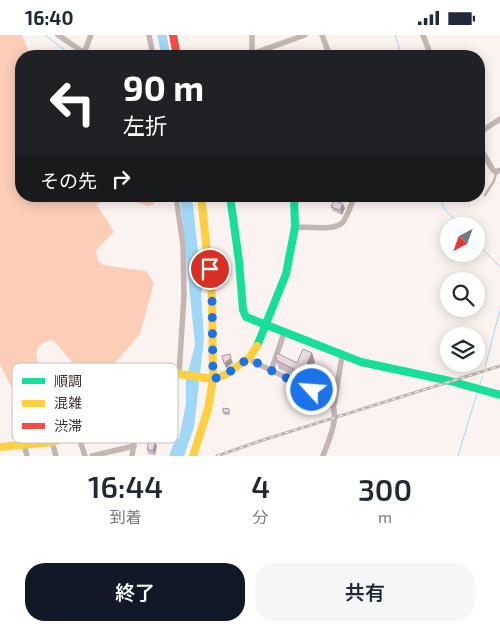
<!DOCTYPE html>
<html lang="ja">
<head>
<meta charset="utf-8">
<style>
  :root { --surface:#fff; --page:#f6f6f7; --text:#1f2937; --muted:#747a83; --accent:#111827 }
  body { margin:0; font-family:"Exo 2","Noto Sans JP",sans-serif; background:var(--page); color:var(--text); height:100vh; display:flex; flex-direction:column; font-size:19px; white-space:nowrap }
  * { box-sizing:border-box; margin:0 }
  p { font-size:16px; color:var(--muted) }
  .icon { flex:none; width:28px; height:28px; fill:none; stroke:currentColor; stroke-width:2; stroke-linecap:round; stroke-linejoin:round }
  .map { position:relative; height:421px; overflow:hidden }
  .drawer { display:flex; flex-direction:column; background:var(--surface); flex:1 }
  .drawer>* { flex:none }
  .banner { position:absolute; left:15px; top:15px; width:470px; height:152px; border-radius:20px; box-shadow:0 2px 12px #0003; background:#202124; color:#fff; overflow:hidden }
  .needle { width:32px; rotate:221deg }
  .fabs { position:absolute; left:440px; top:182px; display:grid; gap:10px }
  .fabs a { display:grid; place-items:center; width:45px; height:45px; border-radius:50%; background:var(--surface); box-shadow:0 2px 12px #0003; font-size:25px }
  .pin { position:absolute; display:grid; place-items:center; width:42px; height:42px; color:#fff; margin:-21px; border:2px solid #fff; border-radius:50%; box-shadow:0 1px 5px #0007 }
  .me { position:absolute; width:55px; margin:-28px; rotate:296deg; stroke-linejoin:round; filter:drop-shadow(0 0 4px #0008) }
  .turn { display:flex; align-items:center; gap:18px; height:105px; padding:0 25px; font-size:22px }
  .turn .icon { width:65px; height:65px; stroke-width:2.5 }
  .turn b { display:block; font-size:35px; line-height:42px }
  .then { display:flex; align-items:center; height:48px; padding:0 25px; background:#0003; gap:10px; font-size:19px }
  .eta { display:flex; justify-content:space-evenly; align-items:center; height:85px; text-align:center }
  .eta b { font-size:30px; font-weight:600; line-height:35px }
  .primary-button { display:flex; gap:10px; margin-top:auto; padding:10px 25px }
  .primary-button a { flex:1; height:58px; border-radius:20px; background:var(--accent); color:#fff; font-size:20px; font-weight:600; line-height:58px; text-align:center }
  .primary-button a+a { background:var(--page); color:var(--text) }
  .status { display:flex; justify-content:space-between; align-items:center; height:35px; padding:0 25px; background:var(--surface); direction:ltr }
  .status svg { height:14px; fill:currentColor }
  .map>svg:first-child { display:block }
  .forest { fill:#fcceb8 }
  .water { fill:#9fd8f6 }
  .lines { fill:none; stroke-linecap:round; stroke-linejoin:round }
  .stream { stroke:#9fd8f6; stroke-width:1 }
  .river { stroke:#9fd8f6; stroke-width:9 }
  .lane { stroke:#c4b7b3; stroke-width:2.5 }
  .street { stroke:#c4b7b3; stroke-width:5.5 }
  .fast { stroke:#16e098; stroke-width:8 }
  .slow { stroke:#ffcf43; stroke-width:8 }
  .jam { stroke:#f24e42; stroke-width:8 }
  .rail-casing { stroke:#bcb2af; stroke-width:3 }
  .rail { stroke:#fff; stroke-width:1; stroke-dasharray:4; stroke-linecap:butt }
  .wall { fill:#cbbac3 }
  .shaded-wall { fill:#a5979f }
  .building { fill:#ecd8e3; stroke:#a5979f }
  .route { stroke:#1a73e8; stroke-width:9; stroke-dasharray:0 16.2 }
  .key { fill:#fff; stroke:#c4c1c0; stroke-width:1 }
  .key-label { font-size:14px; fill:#39312d }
</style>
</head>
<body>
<div class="status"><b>16:40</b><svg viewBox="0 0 49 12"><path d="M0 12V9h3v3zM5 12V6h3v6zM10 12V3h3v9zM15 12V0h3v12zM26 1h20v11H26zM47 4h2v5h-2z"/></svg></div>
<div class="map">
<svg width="500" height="421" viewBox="0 0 500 421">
  <rect width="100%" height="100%" fill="#fbf3f0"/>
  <g class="forest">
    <path d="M0 0H22L30 19V21H21V161H115L103 164 97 170 114 197 96 215 98 226 103 230 146 236 154 248 140 299 117 326 91 344 81 338 53 305C24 308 41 336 47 352 39 361 31 369 18 365L0 330Z"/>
    <polygon points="119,161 155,161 154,169 148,171"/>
  </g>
  <polygon class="water" points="180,161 192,161 202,254 201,259 204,303 199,348 194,392 184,421 169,421 174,408 179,403 186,369 186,345 195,310"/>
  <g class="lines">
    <g class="stream">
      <polyline points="45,0 67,17 75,21"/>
      <polyline points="395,0 402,21"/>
      <polyline points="439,161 444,173 460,191"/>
      <polyline points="476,207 500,232"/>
      <polyline points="485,332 500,275"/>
      <polyline points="479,352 483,341"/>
      <polyline points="458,421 477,358"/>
    </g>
    <polyline class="river" points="162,0 166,21"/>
    <polyline class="lane" points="485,160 494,146 496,138"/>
    <g class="street">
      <polyline points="58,0 89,21"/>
      <polyline points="149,0 153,21"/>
      <polyline points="322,0 330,21"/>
      <polyline points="423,0 431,21"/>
      <polyline points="84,18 91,0"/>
      <polyline points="252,19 305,0"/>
      <polyline points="252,21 252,0"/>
      <polyline points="479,98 500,84"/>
      <polyline points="479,111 493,135 496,137 500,135"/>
      <polyline points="176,161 183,210 184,260 179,339"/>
      <path d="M295 192C307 192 336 196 343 187 348 180 351 169 355 161"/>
      <path d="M249 323 254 327 326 362C344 375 329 404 323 421"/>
      <polyline points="271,336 284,298"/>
      <polyline points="334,370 342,321"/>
      <polyline points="78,399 85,421"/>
      <polyline points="52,407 56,421"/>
      <polyline points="24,410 27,421"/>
      <polyline points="92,421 134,411"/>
      <polyline points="132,421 136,394 133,368"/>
    </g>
    <g class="fast">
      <polyline points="230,161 239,226 243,275 246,282 361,327 450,346 500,360"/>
      <polyline points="257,311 286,239 295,192 294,161"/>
    </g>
    <g class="slow">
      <polyline points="0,412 52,407 97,393 167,343 179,339 213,344 225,340 249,323 257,311"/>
      <polyline points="193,421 208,374 213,344 212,262 201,161"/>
    </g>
    <polyline class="jam" points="173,0 177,21"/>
    <g class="rail-casing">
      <polyline id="rail" points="217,421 263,405 500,331"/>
    </g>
    <use href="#rail" class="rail"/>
  </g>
  <g class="wall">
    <polygon points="331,172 345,173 342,180 333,176"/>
    <polygon points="312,318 315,327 311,335 312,338 309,347 305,345 305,346 279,334 275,322 297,328"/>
    <polygon points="229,374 230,380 224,380 223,377"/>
    <polygon points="155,407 157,411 155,420 148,419 147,414"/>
  </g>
  <g class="shaded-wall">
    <polygon points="343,169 345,173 342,180 340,175"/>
    <polygon points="312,318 315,327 311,335 312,338 309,347 306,338 307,328"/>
    <polygon points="231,323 233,328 226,333 224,328"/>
    <polygon points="302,336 305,345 305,346 301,338"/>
    <polygon points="155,407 157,411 155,420 153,416"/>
  </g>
  <g class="building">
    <polygon points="334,165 343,169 340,175 331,172"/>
    <polygon points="303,314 312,318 307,328 309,329 306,338 302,336 301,338 276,325 277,323 275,322 277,318 297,328"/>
    <polygon points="230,319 231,323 224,328 222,321"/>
    <polygon points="223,373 229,374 229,378 223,377"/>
    <polygon points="149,405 155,407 153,416 147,414"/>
  </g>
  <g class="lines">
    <polyline class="route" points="210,234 212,262 213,344 225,340 249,323 264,332 312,355"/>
  </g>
  <rect x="12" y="328" width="166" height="80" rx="8" class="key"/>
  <rect x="22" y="343" width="23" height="6" fill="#16e098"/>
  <rect x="22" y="365" width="23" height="7" fill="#ffcf43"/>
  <rect x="22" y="388" width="23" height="6" fill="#f24e42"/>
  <g class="key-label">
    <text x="54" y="351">順調</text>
    <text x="54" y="373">混雑</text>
    <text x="54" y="396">渋滞</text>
  </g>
</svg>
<div class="fabs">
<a><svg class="needle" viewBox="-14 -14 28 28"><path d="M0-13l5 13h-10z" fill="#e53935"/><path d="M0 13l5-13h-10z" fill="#747a83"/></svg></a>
<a><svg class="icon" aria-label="search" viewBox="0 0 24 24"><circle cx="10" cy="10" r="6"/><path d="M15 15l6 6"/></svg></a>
<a><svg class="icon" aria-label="layers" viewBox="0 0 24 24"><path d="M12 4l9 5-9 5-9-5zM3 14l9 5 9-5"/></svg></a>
</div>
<div class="pin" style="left:210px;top:234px;background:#d93025"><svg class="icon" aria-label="arrive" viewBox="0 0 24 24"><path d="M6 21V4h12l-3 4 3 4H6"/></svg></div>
<svg class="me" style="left:312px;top:355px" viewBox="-20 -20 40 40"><circle r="17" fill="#1a73e8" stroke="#fff" stroke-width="3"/><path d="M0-11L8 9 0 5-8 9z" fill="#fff"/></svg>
<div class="banner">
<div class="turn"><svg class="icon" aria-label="left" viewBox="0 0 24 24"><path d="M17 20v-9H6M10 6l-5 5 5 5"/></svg><div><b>90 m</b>左折</div></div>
<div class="then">その先<svg class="icon" aria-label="right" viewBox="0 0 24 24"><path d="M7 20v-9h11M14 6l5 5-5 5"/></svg></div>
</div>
</div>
<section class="drawer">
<div class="eta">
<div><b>16:44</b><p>到着</p></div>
<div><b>4</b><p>分</p></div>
<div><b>300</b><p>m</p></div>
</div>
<div class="primary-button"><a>終了</a><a>共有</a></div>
</section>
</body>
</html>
